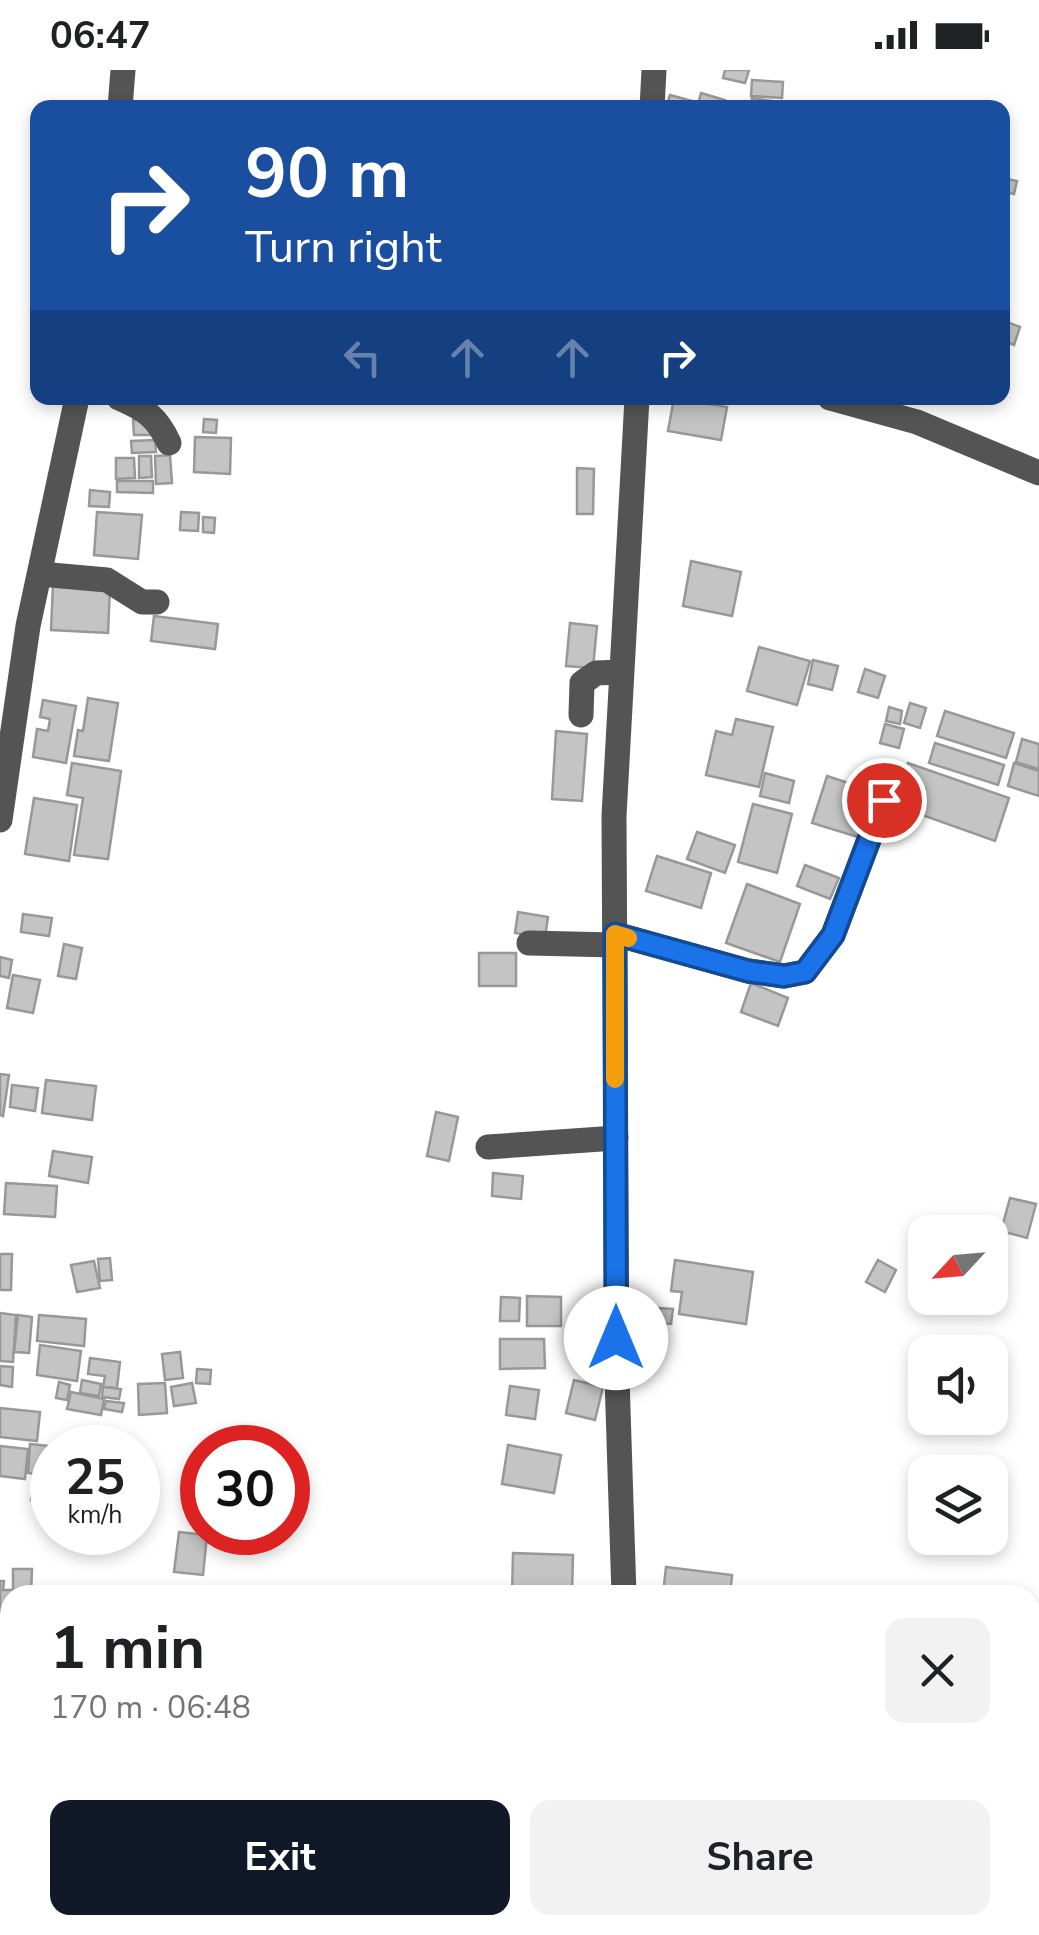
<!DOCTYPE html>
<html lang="en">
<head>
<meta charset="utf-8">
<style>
  :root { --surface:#fff; --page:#f2f2f2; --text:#202124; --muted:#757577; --accent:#111827 }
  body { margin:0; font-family:"Nunito Sans",sans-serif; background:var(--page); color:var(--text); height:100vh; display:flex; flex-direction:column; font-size:38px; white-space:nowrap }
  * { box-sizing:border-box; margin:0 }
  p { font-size:32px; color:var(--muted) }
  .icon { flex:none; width:55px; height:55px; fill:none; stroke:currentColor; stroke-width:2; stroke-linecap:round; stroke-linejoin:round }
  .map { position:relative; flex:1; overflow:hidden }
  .drawer { position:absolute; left:0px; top:1515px; width:1040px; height:350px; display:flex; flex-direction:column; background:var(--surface); border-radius:30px 30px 0 0; box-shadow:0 5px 15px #0003 }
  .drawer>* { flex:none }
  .guide { position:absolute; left:30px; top:30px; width:980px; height:305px; border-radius:20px; box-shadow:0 5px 15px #0003; background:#1a4fa0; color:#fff; overflow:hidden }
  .needle { width:65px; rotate:244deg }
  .fabs { position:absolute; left:908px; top:1145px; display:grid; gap:20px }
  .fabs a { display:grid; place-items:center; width:100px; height:100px; border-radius:20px; background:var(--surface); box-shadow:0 5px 15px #0003; font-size:50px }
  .speed { position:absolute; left:30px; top:1355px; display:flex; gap:20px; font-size:50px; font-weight:700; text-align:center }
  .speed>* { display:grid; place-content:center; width:130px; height:130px; border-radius:50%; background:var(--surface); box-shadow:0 5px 15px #0003; line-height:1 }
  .speed small { font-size:25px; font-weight:400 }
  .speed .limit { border:15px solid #d22; background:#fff; color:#111 }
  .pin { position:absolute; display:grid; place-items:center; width:85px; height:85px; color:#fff; margin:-42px; border:5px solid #fff; border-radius:50%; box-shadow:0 2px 10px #0007 }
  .me { position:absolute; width:110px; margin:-55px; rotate:0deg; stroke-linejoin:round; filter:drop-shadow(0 0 8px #0008) }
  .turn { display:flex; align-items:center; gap:35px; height:210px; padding:0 50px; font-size:45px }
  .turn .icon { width:130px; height:130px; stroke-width:2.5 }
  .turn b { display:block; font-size:70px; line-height:85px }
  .lanes { display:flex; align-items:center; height:95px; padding:0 50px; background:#0003; justify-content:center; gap:50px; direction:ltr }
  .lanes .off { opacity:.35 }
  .round { display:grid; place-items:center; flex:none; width:105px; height:105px; border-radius:20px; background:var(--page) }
  .overview { display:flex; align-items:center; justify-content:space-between; height:170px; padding:0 50px }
  h1 { font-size:60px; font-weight:700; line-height:75px }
  .action { display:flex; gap:20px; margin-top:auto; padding:20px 50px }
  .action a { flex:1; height:115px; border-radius:20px; background:var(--accent); color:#fff; font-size:40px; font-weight:700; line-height:115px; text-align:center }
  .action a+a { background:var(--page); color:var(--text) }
  .status { display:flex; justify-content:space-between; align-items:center; height:70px; padding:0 50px; background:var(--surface); direction:ltr }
  .status svg { height:28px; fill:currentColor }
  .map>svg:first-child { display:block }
  .building { fill:#c4c4c4; stroke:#989898; stroke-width:2.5 }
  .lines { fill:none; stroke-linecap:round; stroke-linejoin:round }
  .minor { stroke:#545454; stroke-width:25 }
  .route-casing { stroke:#114b97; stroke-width:25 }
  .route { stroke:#1a73e8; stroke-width:18 }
  .slow { stroke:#f59e0b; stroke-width:18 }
</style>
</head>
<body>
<div class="status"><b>06:47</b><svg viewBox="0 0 49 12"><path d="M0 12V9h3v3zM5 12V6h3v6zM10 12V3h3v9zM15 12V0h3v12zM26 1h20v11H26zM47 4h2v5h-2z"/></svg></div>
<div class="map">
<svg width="1039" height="1865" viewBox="0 0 1039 1865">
  <rect width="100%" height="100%" fill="#fff"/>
  <g class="building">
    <polygon points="725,0 749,0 745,13 723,8"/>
    <polygon points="752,10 783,12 782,28 751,26"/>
    <polygon points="701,23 725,30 723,38 697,38"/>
    <polygon points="670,25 696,32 694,38 666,38"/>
    <polygon points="752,28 779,32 778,38 751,38"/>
    <polygon points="1002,108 1017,111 1014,124 1002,121"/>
    <polygon points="1002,250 1020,257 1014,275 1002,270"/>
    <polygon points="674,328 727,337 721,370 668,361"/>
    <polygon points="204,349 217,350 216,363 203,362"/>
    <polygon points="133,350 154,350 155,365 134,365"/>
    <polygon points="195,367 231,368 230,404 194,402"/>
    <polygon points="155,370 156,382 132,383 131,371"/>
    <polygon points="170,385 172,413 156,414 155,386"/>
    <polygon points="139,386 151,386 152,407 139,408"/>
    <polygon points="116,388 134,388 135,408 116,409"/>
    <polygon points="577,398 594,399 593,444 577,444"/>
    <polygon points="117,411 153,411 153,423 117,422"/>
    <polygon points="90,420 110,422 109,437 89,436"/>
    <polygon points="97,442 142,445 138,489 94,485"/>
    <polygon points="181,442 199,443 198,461 180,460"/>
    <polygon points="203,447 215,448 214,463 203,462"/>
    <polygon points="691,491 741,502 732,546 683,536"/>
    <polygon points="53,515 110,517 108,563 51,560"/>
    <polygon points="154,546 218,554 215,579 151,571"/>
    <polygon points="570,553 597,556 593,598 566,596"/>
    <polygon points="759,577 810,591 797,635 747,621"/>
    <polygon points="813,590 838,596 832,620 808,614"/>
    <polygon points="865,599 885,606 878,628 858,622"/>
    <polygon points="88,628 118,633 109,691 74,686 78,660 83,661"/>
    <polygon points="43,630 76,636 66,693 33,687 37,659 48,661 50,649 40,647"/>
    <polygon points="910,633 926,638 920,658 904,653"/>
    <polygon points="889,637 902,641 900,654 886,651"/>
    <polygon points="945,641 1014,663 1006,688 937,666"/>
    <polygon points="736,649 773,657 759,717 706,705 716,661 732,665"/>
    <polygon points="885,654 904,659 899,678 880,673"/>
    <polygon points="556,661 587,664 582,731 552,729"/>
    <polygon points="1022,669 1039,674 1039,699 1016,692"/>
    <polygon points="935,673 1004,695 998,715 929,693"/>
    <polygon points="72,693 121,701 108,789 74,785 83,728 67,725"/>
    <polygon points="908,693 1009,728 995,771 894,735"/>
    <polygon points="1014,693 1039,701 1039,726 1008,716"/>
    <polygon points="765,703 794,711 789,733 760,726"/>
    <polygon points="827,706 876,722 861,768 812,753"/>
    <polygon points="34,728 77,735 69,791 25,784"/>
    <polygon points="753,734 792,744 777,803 738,792"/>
    <polygon points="697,762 735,775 725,803 687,789"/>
    <polygon points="657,786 711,803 701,838 646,821"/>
    <polygon points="805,795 839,808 830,829 797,816"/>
    <polygon points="747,814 800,834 780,892 726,873"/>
    <polygon points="518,842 548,847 545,868 515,863"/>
    <polygon points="23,844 52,848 49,866 21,862"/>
    <polygon points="64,874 82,878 76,909 58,906"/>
    <rect x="479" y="883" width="37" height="33"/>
    <polygon points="0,887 12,890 9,908 0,906"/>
    <polygon points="13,905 40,910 33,943 7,938"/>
    <polygon points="751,913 788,928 778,956 741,942"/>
    <polygon points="0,1004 9,1005 3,1046 0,1045"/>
    <polygon points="46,1010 96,1016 92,1050 42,1043"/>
    <polygon points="12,1015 38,1018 35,1041 10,1037"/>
    <polygon points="436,1042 458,1047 449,1091 427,1086"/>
    <polygon points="53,1081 92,1087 88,1113 49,1106"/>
    <polygon points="493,1103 523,1106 521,1129 492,1126"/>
    <polygon points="6,1113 57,1116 55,1147 4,1144"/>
    <polygon points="1010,1128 1036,1134 1027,1168 1001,1161"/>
    <polygon points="0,1184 12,1184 11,1220 0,1220"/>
    <polygon points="110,1188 112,1210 100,1211 98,1189"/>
    <polygon points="675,1190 753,1202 746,1254 679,1244 682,1222 671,1221"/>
    <polygon points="878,1190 896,1200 885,1222 866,1212"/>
    <polygon points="94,1191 100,1218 77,1222 71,1195"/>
    <polygon points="527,1226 561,1227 561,1256 527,1256"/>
    <polygon points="501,1227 520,1228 519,1251 500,1251"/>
    <polygon points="633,1231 650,1234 648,1248 631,1245"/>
    <polygon points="657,1238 673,1239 671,1254 655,1253"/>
    <polygon points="0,1243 16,1245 13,1292 0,1291"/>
    <polygon points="18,1245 32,1247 29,1283 14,1282"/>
    <polygon points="39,1245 86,1249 84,1276 37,1271"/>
    <polygon points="500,1269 544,1269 545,1298 500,1299"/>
    <polygon points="40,1275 81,1281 77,1311 37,1305"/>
    <polygon points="180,1282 183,1308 165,1310 162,1284"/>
    <polygon points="90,1288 120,1292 117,1318 103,1317 105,1306 88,1304"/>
    <polygon points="0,1296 13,1297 12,1317 0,1315"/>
    <polygon points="197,1299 211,1300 210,1314 196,1313"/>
    <polygon points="82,1310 101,1314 99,1326 80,1323"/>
    <polygon points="574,1310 603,1317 595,1350 566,1343"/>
    <polygon points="59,1312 70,1315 67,1330 56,1328"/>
    <polygon points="165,1313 167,1343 139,1345 138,1314"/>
    <polygon points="192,1313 196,1333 174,1336 171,1317"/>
    <polygon points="510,1316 539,1320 535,1349 506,1345"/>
    <polygon points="103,1317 121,1319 119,1329 102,1327"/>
    <polygon points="71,1322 104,1329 101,1345 67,1339"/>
    <polygon points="106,1331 124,1333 122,1342 104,1339"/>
    <polygon points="0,1338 40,1342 37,1371 0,1367"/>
    <polygon points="30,1374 59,1377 52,1378 52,1406 28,1403"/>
    <polygon points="508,1375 561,1385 554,1423 502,1414"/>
    <polygon points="0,1376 28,1379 25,1409 0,1406"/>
    <polygon points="33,1407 52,1409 52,1432 31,1430"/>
    <polygon points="179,1462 207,1465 203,1505 174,1502"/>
    <polygon points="513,1483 573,1485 572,1525 512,1525"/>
    <polygon points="666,1497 732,1505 730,1525 663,1525"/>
    <polygon points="13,1499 32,1499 31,1525 10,1525 10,1558 0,1558 0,1511 4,1511 3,1520 13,1520"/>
    <polygon points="0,1574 10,1575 10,1614 0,1614"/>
    <polygon points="0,1619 10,1620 10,1654 0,1653"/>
    <polygon points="0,1714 10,1715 10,1754 0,1753"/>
    <polygon points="5,1805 10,1806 10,1843 0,1841"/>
    <polygon points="74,1855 111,1855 109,1865 73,1864"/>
    <polygon points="794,1855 874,1855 871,1865 792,1865"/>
  </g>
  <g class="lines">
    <g class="minor">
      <polyline points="120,38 123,0"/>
      <polyline points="652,38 654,0"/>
      <path d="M119 328C145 339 157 347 169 373"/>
      <polyline points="830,328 917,352 1039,403"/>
      <polyline points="40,504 107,510 142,532 157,532"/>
      <polyline points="581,645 582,613 596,603 621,602"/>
      <polyline points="0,750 28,556 77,328"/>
      <polyline points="615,864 748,901 784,906 805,902 833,865 884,730"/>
      <polyline points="529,873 615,875"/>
      <polyline points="488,1077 616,1068"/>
      <polyline points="624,1525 617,1308 614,746 637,328"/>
      <polyline points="0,1802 10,1801"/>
      <polyline points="634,1855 635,1865"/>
      <polyline points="746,1865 753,1855"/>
    </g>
  </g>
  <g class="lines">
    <g class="route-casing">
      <polyline id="route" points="616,1268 615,864 748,901 784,906 805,902 833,865 884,730"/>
    </g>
    <use href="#route" class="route"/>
    <polyline class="slow" points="615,1009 615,864 628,868"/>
  </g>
</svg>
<div class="fabs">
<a><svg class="needle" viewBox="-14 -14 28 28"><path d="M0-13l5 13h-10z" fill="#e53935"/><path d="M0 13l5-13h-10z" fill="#757577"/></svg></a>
<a><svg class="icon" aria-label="sound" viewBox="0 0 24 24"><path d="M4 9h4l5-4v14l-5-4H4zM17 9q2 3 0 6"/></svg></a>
<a><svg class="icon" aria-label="layers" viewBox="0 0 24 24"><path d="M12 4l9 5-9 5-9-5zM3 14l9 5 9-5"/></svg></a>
</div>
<div class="speed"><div>25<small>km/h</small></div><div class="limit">30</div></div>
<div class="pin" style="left:884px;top:730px;background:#d93025"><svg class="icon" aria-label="arrive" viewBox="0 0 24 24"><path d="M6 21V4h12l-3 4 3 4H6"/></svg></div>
<svg class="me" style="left:616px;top:1268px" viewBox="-20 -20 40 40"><circle r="19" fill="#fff"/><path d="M0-13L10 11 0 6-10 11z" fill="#1a73e8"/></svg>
<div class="guide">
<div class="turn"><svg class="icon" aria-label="right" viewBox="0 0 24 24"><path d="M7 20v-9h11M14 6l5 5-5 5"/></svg><div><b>90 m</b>Turn right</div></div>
<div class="lanes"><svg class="icon off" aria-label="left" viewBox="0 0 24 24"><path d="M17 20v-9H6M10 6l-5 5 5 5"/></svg><svg class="icon off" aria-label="ahead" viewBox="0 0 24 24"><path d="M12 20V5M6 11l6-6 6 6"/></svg><svg class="icon off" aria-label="ahead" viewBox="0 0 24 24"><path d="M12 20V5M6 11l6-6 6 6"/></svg><svg class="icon" aria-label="right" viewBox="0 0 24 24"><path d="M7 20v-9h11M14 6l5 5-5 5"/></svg></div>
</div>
<section class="drawer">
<div class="overview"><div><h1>1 min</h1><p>170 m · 06:48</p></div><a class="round"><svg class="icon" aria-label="close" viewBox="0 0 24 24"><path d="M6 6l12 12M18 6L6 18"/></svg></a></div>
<div class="action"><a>Exit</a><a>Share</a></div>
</section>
</div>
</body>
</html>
